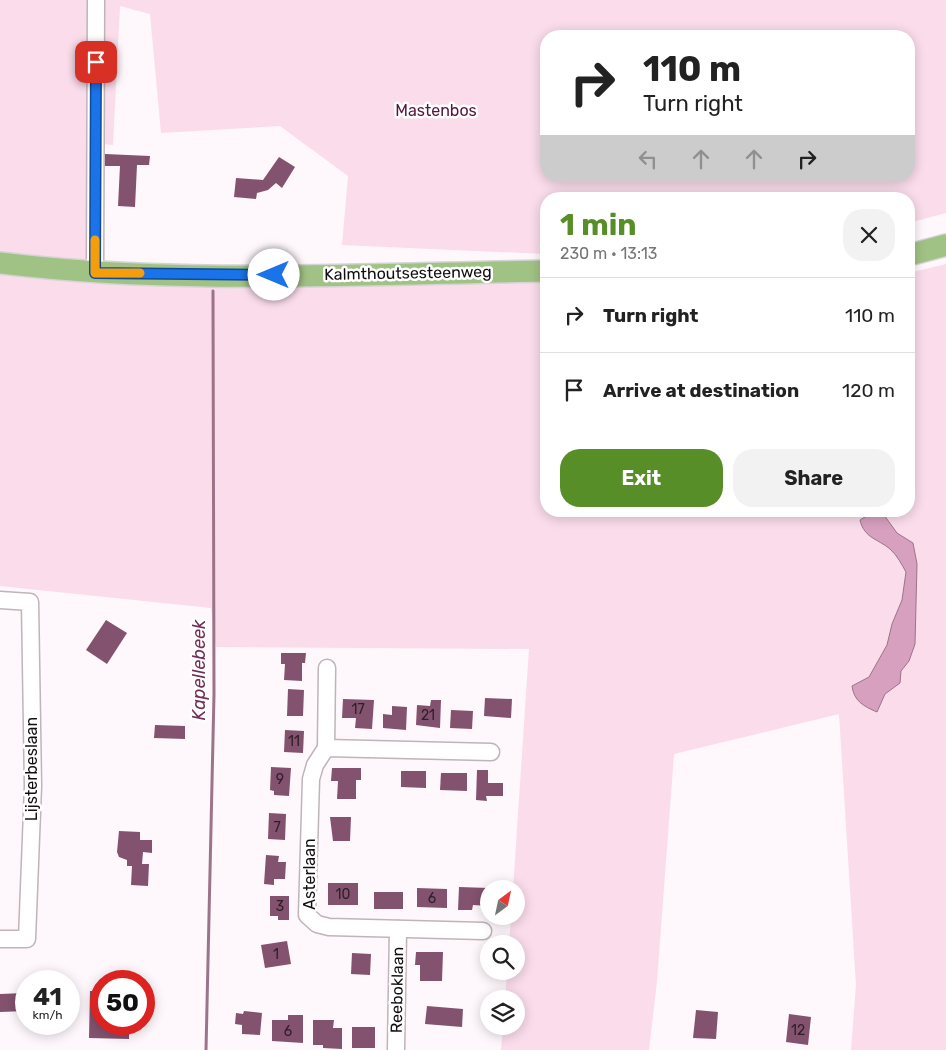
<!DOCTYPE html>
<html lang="en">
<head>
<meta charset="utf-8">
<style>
  :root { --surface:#fff; --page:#f2f2f2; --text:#222; --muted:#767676; --line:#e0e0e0; --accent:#588e28 }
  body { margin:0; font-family:Rubik,sans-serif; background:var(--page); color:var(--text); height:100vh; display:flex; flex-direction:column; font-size:19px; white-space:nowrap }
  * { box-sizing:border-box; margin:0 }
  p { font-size:16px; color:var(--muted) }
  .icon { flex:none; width:28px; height:28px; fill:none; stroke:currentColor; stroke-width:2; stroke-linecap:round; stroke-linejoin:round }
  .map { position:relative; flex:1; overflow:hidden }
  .drawer { position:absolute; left:540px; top:192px; width:375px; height:325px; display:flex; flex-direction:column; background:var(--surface); border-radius:20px; box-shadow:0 2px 12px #0003 }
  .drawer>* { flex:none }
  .top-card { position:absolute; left:540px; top:30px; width:375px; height:152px; border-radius:20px; box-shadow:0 2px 12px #0003; background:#fff; color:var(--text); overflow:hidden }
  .needle { width:32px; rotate:33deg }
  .fabs { position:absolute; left:480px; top:880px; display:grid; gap:10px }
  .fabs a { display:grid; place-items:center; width:45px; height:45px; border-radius:50%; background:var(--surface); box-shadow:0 2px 12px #0003; font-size:25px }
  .speed { position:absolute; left:15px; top:970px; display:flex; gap:10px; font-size:25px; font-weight:700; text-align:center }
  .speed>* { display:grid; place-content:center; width:65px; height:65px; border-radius:50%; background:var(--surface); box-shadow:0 2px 12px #0003; line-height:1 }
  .speed small { font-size:12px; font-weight:400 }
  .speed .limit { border:8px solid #d22; background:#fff; color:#111 }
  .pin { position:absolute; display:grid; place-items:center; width:42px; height:42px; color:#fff; margin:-21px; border-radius:10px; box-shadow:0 2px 8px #0006 }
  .me { position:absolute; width:55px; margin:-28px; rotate:270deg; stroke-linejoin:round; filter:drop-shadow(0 0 4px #0008) }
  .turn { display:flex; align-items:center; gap:18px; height:105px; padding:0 20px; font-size:22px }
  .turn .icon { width:65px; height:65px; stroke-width:2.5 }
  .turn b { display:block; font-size:35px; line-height:42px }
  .lanes { display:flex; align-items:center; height:48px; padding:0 20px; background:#0003; justify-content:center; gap:25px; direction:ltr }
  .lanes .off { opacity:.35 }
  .round { display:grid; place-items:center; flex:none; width:52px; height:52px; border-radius:20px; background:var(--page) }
  .overview { display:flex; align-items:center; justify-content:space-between; height:85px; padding:0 20px }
  h1 { font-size:30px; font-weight:700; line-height:38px; color:var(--accent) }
  .cta { display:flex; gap:10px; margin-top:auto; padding:10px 20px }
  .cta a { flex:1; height:58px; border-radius:20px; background:var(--accent); color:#fff; font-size:20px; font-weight:700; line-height:58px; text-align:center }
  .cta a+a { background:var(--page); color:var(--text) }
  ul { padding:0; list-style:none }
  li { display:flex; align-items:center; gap:15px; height:75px; padding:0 20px; border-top:1px solid var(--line) }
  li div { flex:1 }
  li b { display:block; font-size:19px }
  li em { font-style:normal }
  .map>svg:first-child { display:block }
  .green { fill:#fadceb; fill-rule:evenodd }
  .water { fill:#d7a0be; stroke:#9c748a }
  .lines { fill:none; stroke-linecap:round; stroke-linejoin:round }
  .stream { stroke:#9c748a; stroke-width:3 }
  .building { fill:#83526e }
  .minor-casing { stroke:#bfb4b9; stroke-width:19 }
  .major-casing { stroke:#d4d4d4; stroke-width:24 }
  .minor { stroke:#fff; stroke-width:16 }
  .major { stroke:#a1c285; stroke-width:21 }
  .route-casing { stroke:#114b97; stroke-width:12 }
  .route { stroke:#1a73e8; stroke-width:9 }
  .slow { stroke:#f59e0b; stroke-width:9 }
  .labels { text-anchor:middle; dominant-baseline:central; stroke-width:5; stroke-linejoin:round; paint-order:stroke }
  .number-label { font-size:14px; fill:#2e1f28 }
  .park-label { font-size:16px; fill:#55153e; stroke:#fff }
  .street-label { font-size:16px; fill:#120e10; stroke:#fff }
  .water-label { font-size:18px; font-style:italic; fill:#723058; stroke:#fff }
</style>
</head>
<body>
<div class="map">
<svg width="946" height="1050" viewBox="0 0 946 1050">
  <rect width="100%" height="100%" fill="#fef7fb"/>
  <g class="green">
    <path d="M0 0H946V213L909 223V199H546V254L342 245 348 176 280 126 161 133 150 14 120 6 113 145 91 143 89 264 0 256ZM546 36H909V176H546Z"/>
    <polygon points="946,264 946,1050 851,1050 856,985 839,714 674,754 657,981 649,1050 501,1050 503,1026 516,1026 516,999 505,999 507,971 516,971 516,944 509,944 511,916 516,916 516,889 513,889 529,649 216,647 211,608 0,586 0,267 239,280 546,282 546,511 909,511 909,273"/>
  </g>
  <path class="water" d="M870 514 884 515 897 533 913 543 917 564 915 644 909 661 901 671 900 683 885 694 877 712C863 706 854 701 852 686L869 677 887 645 892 624 902 600 906 572C902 565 897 555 890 549 878 539 864 538 860 520Z"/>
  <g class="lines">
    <polyline class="stream" points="206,1050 214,694 213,291"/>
  </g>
  <g class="building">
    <polygon points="105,154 150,156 149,165 137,165 135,207 118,206 120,166 105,166"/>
    <polygon points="279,157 295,167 282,188 276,183 268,190 257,193 256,199 234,197 236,178 263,180"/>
    <polygon points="106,620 127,633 107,664 86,650"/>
    <polygon points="281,653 306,653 305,663 302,663 302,681 284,680 285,664 281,664"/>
    <polygon points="288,689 304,690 303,716 287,716"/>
    <polygon points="485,698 512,699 511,718 484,716"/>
    <polygon points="343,699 374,700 372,729 355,728 356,718 342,718"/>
    <polygon points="431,700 441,700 440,728 416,725 417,705 430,706"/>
    <polygon points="392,706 407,707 406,730 383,728 383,714 392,715"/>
    <polygon points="451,710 473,711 472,729 450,728"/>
    <polygon points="155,725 185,726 185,739 154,738"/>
    <polygon points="285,730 304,731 303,753 284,752"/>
    <polygon points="271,767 291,768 289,796 274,795 274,791 270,790"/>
    <polygon points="332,768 361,768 361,780 356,780 356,799 337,799 338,781 331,781"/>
    <polygon points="477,770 488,770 488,783 503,783 503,796 486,796 487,801 476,800"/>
    <polygon points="401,771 426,771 426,788 401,787"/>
    <polygon points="441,773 467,773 467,791 440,790"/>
    <polygon points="269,813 286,814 285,840 268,839"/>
    <polygon points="330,817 351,817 350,841 333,841"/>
    <polygon points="119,831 140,832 140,840 152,840 152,853 143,852 142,864 149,864 148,886 131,885 132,866 127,866 127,860 119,857 117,852"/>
    <polygon points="266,855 279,856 278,862 286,862 285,879 274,879 274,885 264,884"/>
    <rect x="328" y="883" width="30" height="22"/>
    <polygon points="459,887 489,888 489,906 473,905 472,910 458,910"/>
    <polygon points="417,888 447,889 447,908 417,907"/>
    <rect x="374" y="892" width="29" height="17"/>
    <polygon points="270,896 289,896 289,920 278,920 278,916 270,916"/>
    <polygon points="287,941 291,964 265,968 261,945"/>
    <polygon points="416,952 443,952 442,981 420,981 420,965 415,965"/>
    <polygon points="352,953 371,954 370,975 351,974"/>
    <polygon points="90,991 101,991 101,1024 129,1024 129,1039 89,1038"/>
    <polygon points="25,993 26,1011 0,1012 0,994"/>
    <polygon points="427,1006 463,1009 462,1027 425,1024"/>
    <polygon points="696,1010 718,1012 716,1039 693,1038"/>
    <polygon points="244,1011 262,1013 260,1035 242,1034 242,1025 235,1024 236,1013 243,1014"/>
    <polygon points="789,1014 811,1017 808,1045 786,1042"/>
    <polygon points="288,1015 303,1015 303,1043 272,1041 272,1020 288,1020"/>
    <polygon points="313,1020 334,1020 333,1028 342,1028 342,1049 323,1048 323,1045 313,1045"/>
    <rect x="352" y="1027" width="23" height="21"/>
  </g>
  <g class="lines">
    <g class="minor-casing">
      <g id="minor">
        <polyline points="95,273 96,0"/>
        <polyline points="0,600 30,602 33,786 27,939 0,939"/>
        <polyline points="326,748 327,668"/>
        <polyline points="483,931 329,927 317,924 307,915 311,779 315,765 326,748 491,752"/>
        <polyline points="396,1050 398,929"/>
      </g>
    </g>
    <g class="major-casing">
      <g id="major">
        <polyline points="909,255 946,245"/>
        <path d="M0 263C179 285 366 274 546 271"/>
      </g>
    </g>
    <use href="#minor" class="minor"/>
    <use href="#major" class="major"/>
  </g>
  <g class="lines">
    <g class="route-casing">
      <polyline id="route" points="96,62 95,273 274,275"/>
    </g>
    <use href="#route" class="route"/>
    <polyline class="slow" points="95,240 95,273 140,273"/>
  </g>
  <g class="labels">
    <g class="number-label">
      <text x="358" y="709">17</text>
      <text x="428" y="715">21</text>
      <text x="294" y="741">11</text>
      <text x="280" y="779">9</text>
      <text x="277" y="827">7</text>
      <text x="343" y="894">10</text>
      <text x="432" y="898">6</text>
      <text x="280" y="906">3</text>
      <text x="276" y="954">1</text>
      <text x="798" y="1030">12</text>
      <text x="288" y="1031">6</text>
    </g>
    <g class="park-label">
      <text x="436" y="110">Mastenbos</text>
    </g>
    <g class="street-label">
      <text transform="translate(408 273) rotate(-1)">Kalmthoutsesteenweg</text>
      <text transform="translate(31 769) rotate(-90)">Lijsterbeslaan</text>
      <text transform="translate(309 874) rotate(-90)">Asterlaan</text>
      <text transform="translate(397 990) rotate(-89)">Reeboklaan</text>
    </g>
    <g class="water-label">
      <text transform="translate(199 670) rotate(-90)">Kapellebeek</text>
    </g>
  </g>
</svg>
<div class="fabs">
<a><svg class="needle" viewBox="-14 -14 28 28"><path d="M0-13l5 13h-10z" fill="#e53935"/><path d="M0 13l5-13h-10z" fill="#767676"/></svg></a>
<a><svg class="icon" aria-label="search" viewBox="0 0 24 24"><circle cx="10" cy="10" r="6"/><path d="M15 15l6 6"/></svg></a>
<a><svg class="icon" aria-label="layers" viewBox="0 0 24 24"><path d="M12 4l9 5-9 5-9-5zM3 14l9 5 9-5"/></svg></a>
</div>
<div class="speed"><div>41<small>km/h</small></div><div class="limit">50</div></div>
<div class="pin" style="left:96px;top:62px;background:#d93025"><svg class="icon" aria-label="arrive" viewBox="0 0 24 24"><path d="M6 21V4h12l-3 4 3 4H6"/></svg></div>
<svg class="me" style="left:274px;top:275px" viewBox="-20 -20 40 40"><circle r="19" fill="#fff"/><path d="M0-13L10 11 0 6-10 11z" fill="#1a73e8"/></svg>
<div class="top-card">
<div class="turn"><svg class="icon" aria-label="right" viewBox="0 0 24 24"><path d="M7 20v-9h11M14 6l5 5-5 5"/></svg><div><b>110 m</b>Turn right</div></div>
<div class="lanes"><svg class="icon off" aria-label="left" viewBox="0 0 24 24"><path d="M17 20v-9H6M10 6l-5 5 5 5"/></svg><svg class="icon off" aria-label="ahead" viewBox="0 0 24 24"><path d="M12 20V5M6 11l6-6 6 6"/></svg><svg class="icon off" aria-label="ahead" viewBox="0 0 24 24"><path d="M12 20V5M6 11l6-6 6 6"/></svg><svg class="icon" aria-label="right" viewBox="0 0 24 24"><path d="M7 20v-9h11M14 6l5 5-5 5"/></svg></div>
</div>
<section class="drawer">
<div class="overview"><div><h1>1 min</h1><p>230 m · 13:13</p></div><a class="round"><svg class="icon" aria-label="close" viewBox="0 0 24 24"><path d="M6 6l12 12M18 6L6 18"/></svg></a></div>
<ul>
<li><svg class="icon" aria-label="right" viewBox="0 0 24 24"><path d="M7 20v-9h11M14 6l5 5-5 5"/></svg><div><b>Turn right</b></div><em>110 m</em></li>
<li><svg class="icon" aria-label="arrive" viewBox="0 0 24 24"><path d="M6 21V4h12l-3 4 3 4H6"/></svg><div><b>Arrive at destination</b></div><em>120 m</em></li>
</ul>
<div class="cta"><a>Exit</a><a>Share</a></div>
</section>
</div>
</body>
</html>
